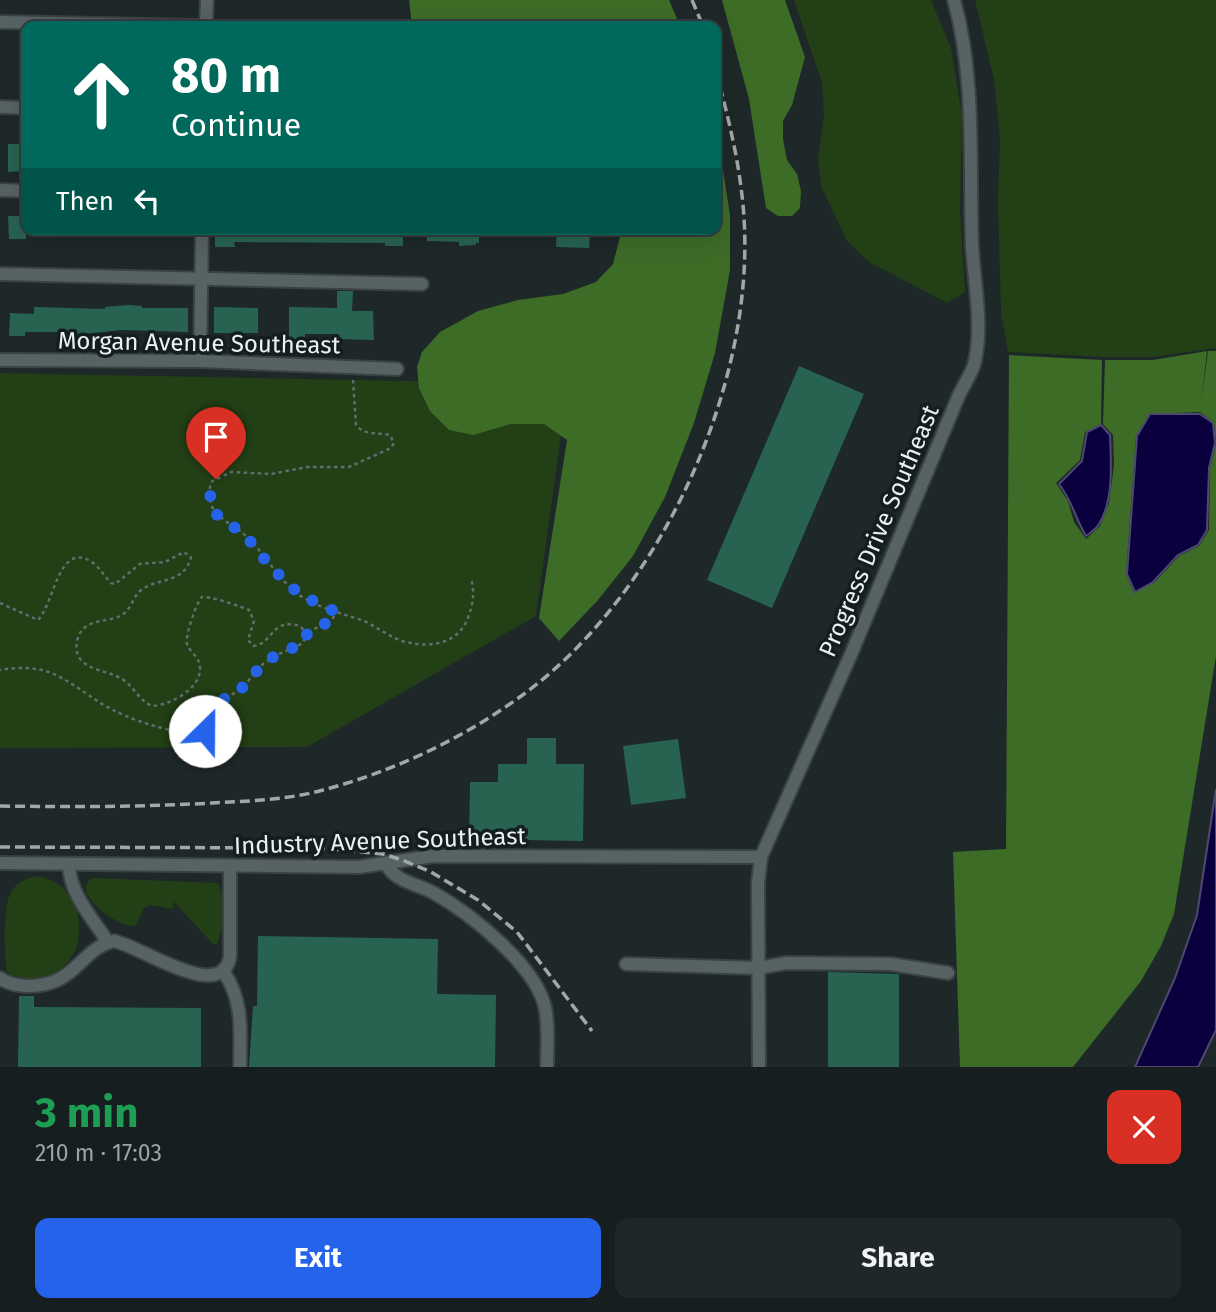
<!DOCTYPE html>
<html lang="en">
<head>
<meta charset="utf-8">
<style>
  :root { --surface:#161e1f; --page:#1f2728; --text:#f1f3f6; --muted:#9ea2a4; --line:#353c3d; --accent:#2563eb }
  body { margin:0; font-family:"Fira Sans",sans-serif; background:var(--page); color:var(--text); height:100vh; display:flex; flex-direction:column; font-size:26px; white-space:nowrap }
  * { box-sizing:border-box; margin:0 }
  p { font-size:23px; color:var(--muted) }
  .icon { flex:none; width:38px; height:38px; fill:none; stroke:currentColor; stroke-width:2; stroke-linecap:round; stroke-linejoin:round }
  .map { position:relative; height:1067px; overflow:hidden }
  .sheet { display:flex; flex-direction:column; background:var(--surface); flex:1 }
  .sheet>* { flex:none }
  .hud { position:absolute; left:21px; top:21px; width:700px; height:214px; border-radius:14px; box-shadow:0 7px 28px #0002,0 0 0 2px var(--line); background:#00695c; color:#fff; overflow:hidden }
  .pin { position:absolute; display:grid; place-items:center; width:60px; height:60px; color:#fff; margin:-72px -30px; border-radius:50% 50% 50% 0; rotate:-45deg; box-shadow:0 0 7px #0007 }
  .pin .icon { rotate:45deg }
  .me { position:absolute; width:77px; margin:-38px; rotate:23deg; stroke-linejoin:round; filter:drop-shadow(0 0 5px #0008) }
  .turn { display:flex; align-items:center; gap:24px; height:147px; padding:0 35px; font-size:32px }
  .turn .icon { width:91px; height:91px; stroke-width:2.5 }
  .turn b { display:block; font-size:49px; line-height:60px }
  .then { display:flex; align-items:center; height:66px; padding:0 35px; background:#0003; gap:14px; font-size:26px }
  .round { display:grid; place-items:center; flex:none; width:74px; height:74px; border-radius:14px; background:var(--page) }
  .head { display:flex; align-items:center; justify-content:space-between; height:119px; padding:0 35px }
  h1 { font-size:42px; font-weight:700; line-height:52px; color:#1e9e55 }
  .action { display:flex; gap:14px; margin-top:auto; padding:14px 35px }
  .action a { flex:1; height:80px; border-radius:14px; background:var(--accent); color:#fff; font-size:28px; font-weight:700; line-height:80px; text-align:center }
  .action a+a { background:var(--page); color:var(--text) }
  .map>svg:first-child { display:block }
  .green { fill:#223f15 }
  .forest { fill:#3d6c27; fill-rule:evenodd }
  .water { fill:#0a003d; stroke:#4e4873; stroke-width:2 }
  .building { fill:#286352 }
  .lines { fill:none; stroke-linecap:round; stroke-linejoin:round }
  .minor-casing { stroke:#3a4243; stroke-width:16 }
  .path { stroke:#646c6d; stroke-width:2.5; stroke-dasharray:3.5 3.5; stroke-linecap:butt }
  .minor { stroke:#576264; stroke-width:12 }
  .rail { stroke:#a1a8a9; stroke-width:3.5; stroke-dasharray:10 5; stroke-linecap:butt }
  .route { stroke:#2563eb; stroke-width:12; stroke-dasharray:0 21.6 }
  .labels { text-anchor:middle; dominant-baseline:central; stroke-width:7; stroke-linejoin:round; paint-order:stroke }
  .street-label { font-size:24px; fill:#ebf1f2; stroke:#151e1f }
</style>
</head>
<body>
<div class="map">
<svg width="1216" height="1067" viewBox="0 0 1216 1067">
  <rect width="100%" height="100%" fill="#1e2829"/>
  <g class="green">
    <polygon points="794,0 931,0 951,48 962,115 960,210 965,292 947,303 869,262 847,241 821,186 818,158 824,115 822,83"/>
    <polygon points="975,0 1216,0 1216,348 1153,357 1104,357 1008,352 1001,313 998,201 1000,138 994,80"/>
    <polygon points="0,373 568,384 536,616 307,747 0,748"/>
    <path d="M37 876C90 883 96 970 39 977 28 979 16 978 7 972 4 955 3 908 10 894 15 883 27 878 37 876Z"/>
    <path d="M92 878 218 883C226 900 225 927 217 944H213L173 901V909L151 905 144 908 135 926C118 928 69 893 92 878Z"/>
  </g>
  <g class="forest">
    <polygon points="409,0 669,0 680,26 412,26"/>
    <polygon points="722,0 785,0 805,57 792,105 783,121 783,139 787,160 797,174 801,191 800,208 792,216 778,216 766,208 749,99"/>
    <polygon points="716,125 730,215 730,270 715,353 694,423 665,497 633,556 598,600 559,641 539,618 567,440 544,424 511,424 473,435 449,430 430,411 419,388 417,367 422,352 440,332 478,311 518,300 563,294 596,282 613,264 622,229 716,229"/>
    <path d="M1207 351 1201 403 1208 351H1216V656L1174 914 1161 946 1141 981 1073 1067H960L953 852 1006 849 1009 355 1102 360 1101 424 1085 432 1080 460 1056 483 1068 501 1074 522 1086 539 1100 526 1109 503 1114 465 1113 435 1103 424 1105 360H1153ZM1200 412 1214 423 1216 443 1210 469 1209 530 1199 546 1179 556 1155 582 1134 593 1126 574 1136 436 1150 414Z"/>
  </g>
  <g class="water">
    <polygon points="1150,414 1200,414 1213,423 1215,443 1209,468 1207,530 1198,545 1178,555 1153,582 1135,592 1127,574 1137,436"/>
    <path d="M1101 425 1110 435C1111 462 1114 500 1099 524 1096 529 1090 533 1086 536 1075 518 1073 502 1059 484L1082 461 1087 432Z"/>
    <polygon points="1216,789 1216,1030 1198,1067 1135,1067 1175,978 1197,915"/>
  </g>
  <g class="building">
    <polygon points="8,144 26,144 26,171 8,172"/>
    <polygon points="8,216 26,216 26,239 9,239"/>
    <polygon points="215,229 403,229 403,246 385,246 385,243 234,242 235,247 215,247"/>
    <polygon points="427,229 479,229 479,243 476,243 476,245 459,246 459,242 427,241"/>
    <polygon points="557,229 590,230 589,248 556,247"/>
    <polygon points="337,291 353,291 352,311 373,311 374,340 333,339 333,334 305,334 305,339 289,339 289,307 337,308"/>
    <polygon points="128,305 142,306 142,308 188,308 188,332 121,330 76,335 76,332 25,332 25,336 9,336 10,313 34,314 34,307 105,309 105,307"/>
    <polygon points="214,307 258,308 258,333 214,333"/>
    <polygon points="799,366 864,394 772,608 707,580"/>
    <polygon points="527,738 556,738 556,764 584,764 583,841 469,839 470,782 498,782 498,764 527,764"/>
    <polygon points="678,739 686,798 631,805 623,746"/>
    <polygon points="258,936 438,939 437,994 496,995 495,1067 249,1067 253,1006 257,1006"/>
    <polygon points="828,972 899,974 899,1067 828,1067"/>
    <polygon points="19,996 34,996 34,1007 201,1008 201,1067 18,1067"/>
  </g>
  <g class="lines">
    <g class="minor-casing">
      <g id="minor">
        <polyline points="0,22 198,26"/>
        <polyline points="206,26 207,0"/>
        <polyline points="0,107 26,108"/>
        <polyline points="0,190 26,191"/>
        <polyline points="0,274 422,284"/>
        <polyline points="0,360 200,361 397,369"/>
        <polyline points="200,361 202,229"/>
        <polyline points="0,863 359,867 433,856 761,857"/>
        <path d="M385 863C398 884 414 882 434 893 471 914 535 965 545 1007 549 1026 547 1048 547 1067"/>
        <path d="M69 864C69 893 92 918 108 942"/>
        <polyline points="626,964 758,968 786,963 891,964 948,973"/>
        <path d="M224 972C244 1003 240 1031 240 1067"/>
        <path d="M0 978C8 984 16 985 26 986 77 987 79 949 114 941 141 946 221 1004 230 957V867"/>
        <path d="M759 1067 758 883 761 857 852 652 959 395C964 384 973 372 975 361 983 323 974 283 972 244 969 163 976 79 954 0"/>
      </g>
    </g>
    <g class="path">
      <path d="M353 380 356 425C364 436 378 432 390 435L394 443 391 448 349 467H307L271 474 231 472 211 482C203 518 229 518 249 539 267 557 278 579 299 595 319 608 341 613 364 621 377 627 388 636 402 641 426 648 456 646 467 620 473 606 475 593 471 578"/>
      <path d="M0 603 38 620C54 605 58 540 92 562 99 567 105 577 111 583L115 584 140 564 165 562 184 552 191 557C185 584 157 577 140 591 132 598 132 610 120 616 105 623 82 618 77 641 76 648 76 654 81 660 92 672 112 671 125 681 135 689 139 700 152 706 170 705 201 689 200 668 200 657 190 653 187 644 185 636 196 603 202 597 211 596 239 606 249 610L254 621 248 640 253 646C274 644 271 617 300 626L307 634 303 643 273 657 263 664 240 690 217 703 213 713 214 726C193 742 137 722 115 711 92 700 74 682 49 672 33 667 17 667 0 670"/>
      <polyline points="308,632 332,620 336,612"/>
    </g>
    <use href="#minor" class="minor"/>
    <g class="rail">
      <polyline points="692,0 703,26"/>
      <path d="M0 806C71 807 141 807 212 803 249 801 287 800 323 790 395 771 464 738 524 694 660 594 755 386 744 218 741 169 729 119 716 72"/>
      <polyline points="0,847 321,848 383,854 402,860 431,872 478,900 517,932 592,1031"/>
    </g>
  </g>
  <g class="lines">
    <polyline class="route" points="205,731 215,726 214,709 217,703 240,690 263,664 273,657 303,643 306,640 307,633 332,620 336,612 299,594 271,567 246,536 212,511 210,503 211,482 216,479"/>
  </g>
  <g class="labels">
    <g class="street-label">
      <text transform="translate(199 343) rotate(1)">Morgan Avenue Southeast</text>
      <text transform="translate(879 531) rotate(-67)">Progress Drive Southeast</text>
      <text transform="translate(380 841) rotate(-2)">Industry Avenue Southeast</text>
    </g>
  </g>
</svg>
<div class="pin" style="left:216px;top:479px;background:#d93025"><svg class="icon" aria-label="arrive" viewBox="0 0 24 24"><path d="M6 21V4h12l-3 4 3 4H6"/></svg></div>
<svg class="me" style="left:205px;top:731px" viewBox="-20 -20 40 40"><circle r="19" fill="#fff"/><path d="M0-13L10 11 0 6-10 11z" fill="#2563eb"/></svg>
<div class="hud">
<div class="turn"><svg class="icon" aria-label="ahead" viewBox="0 0 24 24"><path d="M12 20V5M6 11l6-6 6 6"/></svg><div><b>80 m</b>Continue</div></div>
<div class="then">Then<svg class="icon" aria-label="left" viewBox="0 0 24 24"><path d="M17 20v-9H6M10 6l-5 5 5 5"/></svg></div>
</div>
</div>
<section class="sheet">
<div class="head"><div><h1>3 min</h1><p>210 m · 17:03</p></div><a class="round" style="background:#d93025;color:#fff"><svg class="icon" aria-label="close" viewBox="0 0 24 24"><path d="M6 6l12 12M18 6L6 18"/></svg></a></div>
<div class="action"><a>Exit</a><a>Share</a></div>
</section>
</body>
</html>
